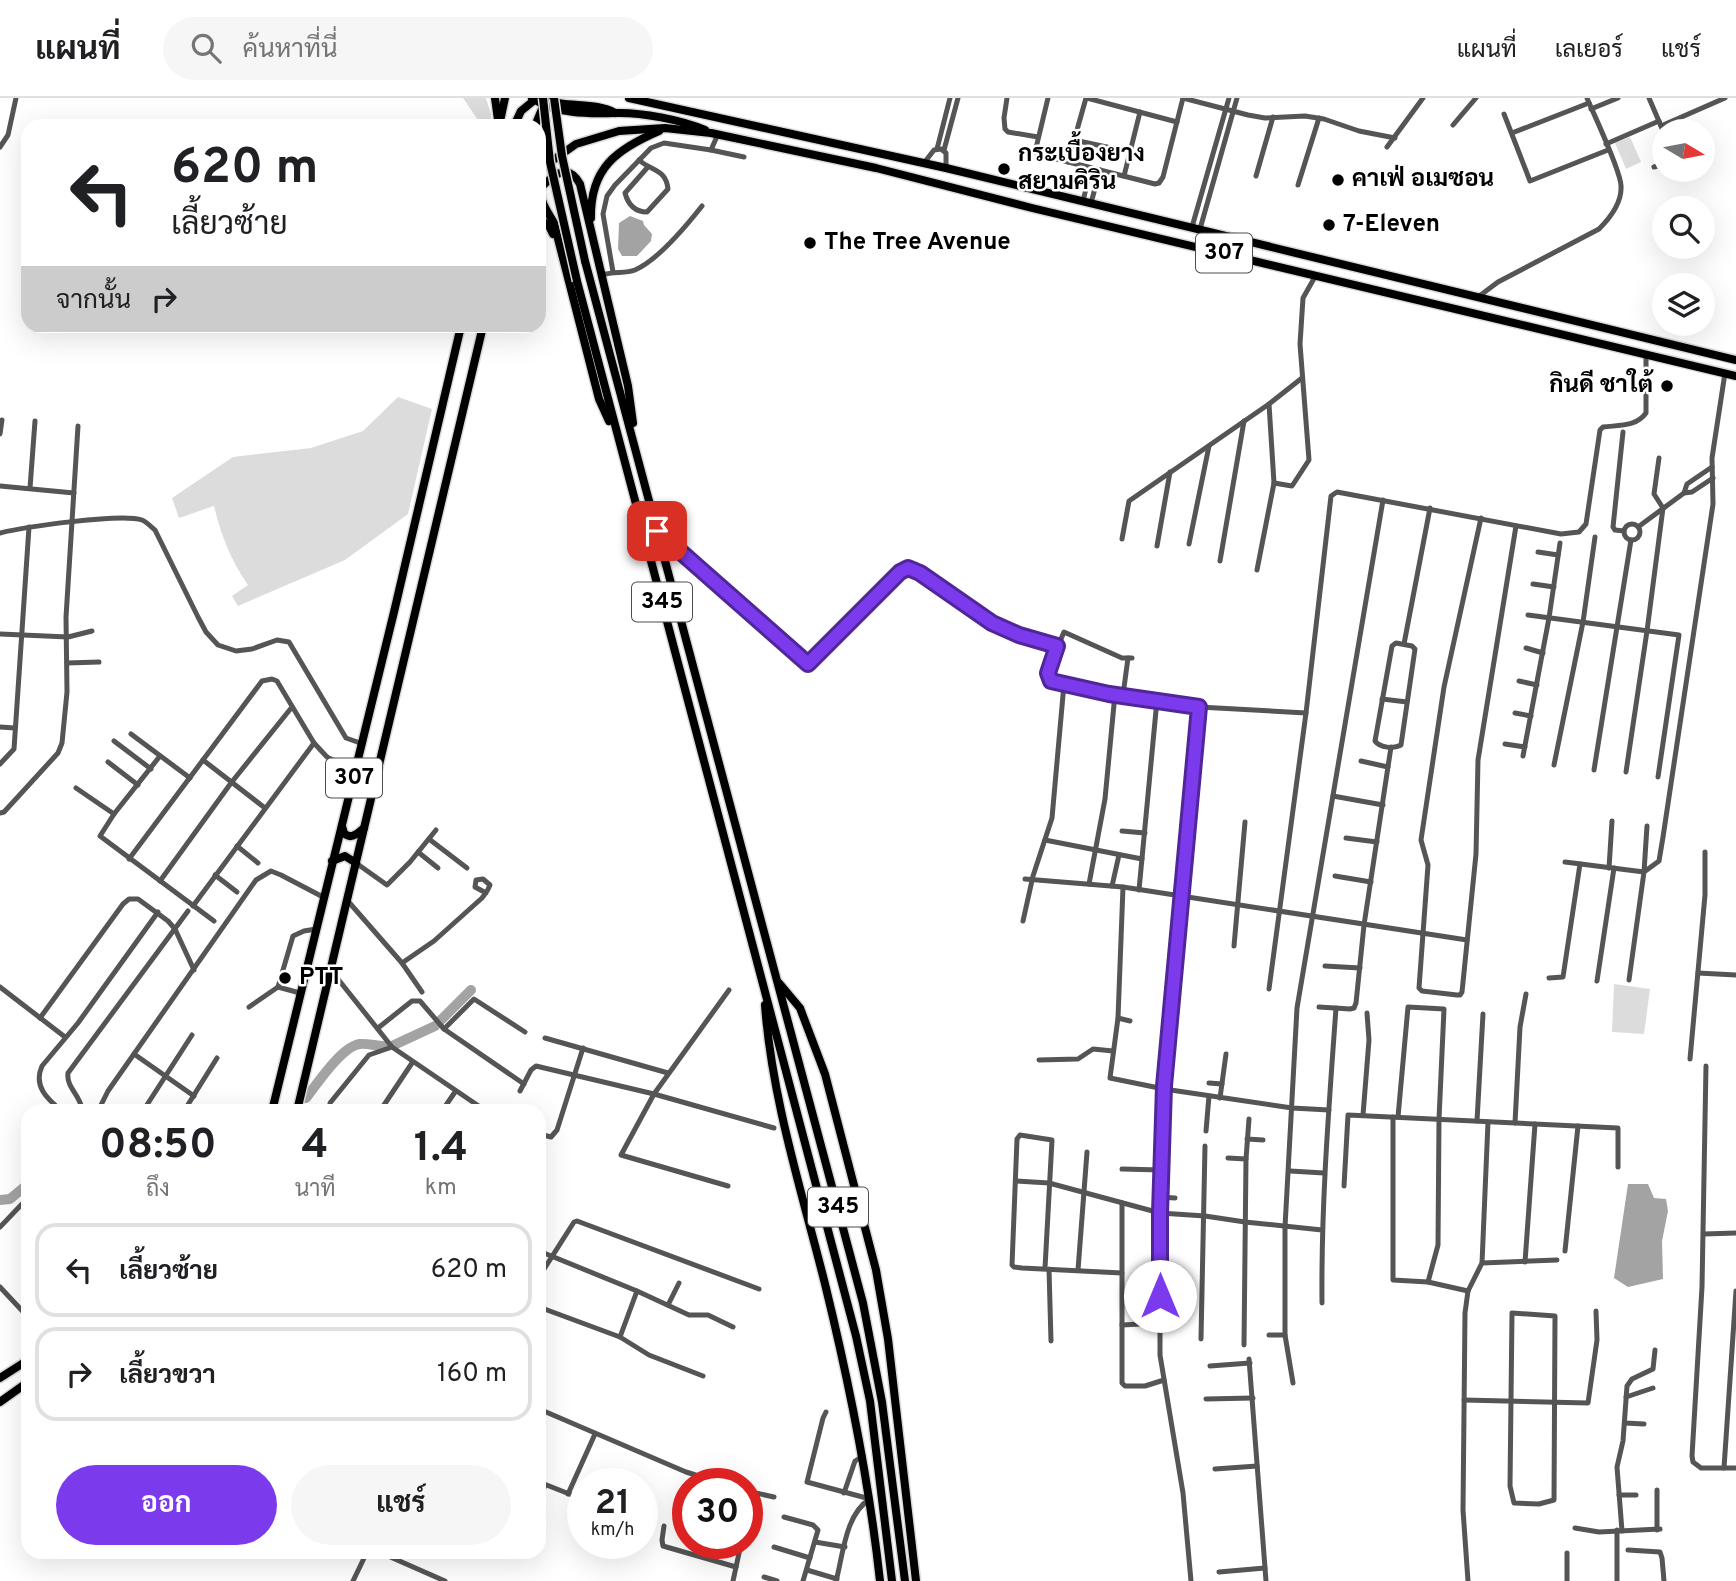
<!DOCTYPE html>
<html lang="th">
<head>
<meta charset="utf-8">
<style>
  :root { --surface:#fff; --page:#f6f6f6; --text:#202124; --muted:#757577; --line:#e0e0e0; --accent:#7c3aed }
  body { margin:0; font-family:Overpass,Sarabun,sans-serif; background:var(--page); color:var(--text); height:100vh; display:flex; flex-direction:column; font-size:26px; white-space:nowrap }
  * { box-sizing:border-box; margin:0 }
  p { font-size:23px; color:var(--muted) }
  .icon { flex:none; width:38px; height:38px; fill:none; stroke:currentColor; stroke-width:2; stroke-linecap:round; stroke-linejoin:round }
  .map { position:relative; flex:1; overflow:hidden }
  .side { position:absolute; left:21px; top:1006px; width:525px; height:455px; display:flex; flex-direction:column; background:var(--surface); border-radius:21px; box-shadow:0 7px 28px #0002 }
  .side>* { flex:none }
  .top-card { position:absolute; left:21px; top:21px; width:525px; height:214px; border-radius:21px; box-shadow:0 7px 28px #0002; background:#fff; color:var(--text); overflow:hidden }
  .needle { width:46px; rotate:100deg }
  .fabs { position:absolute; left:1652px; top:21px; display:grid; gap:14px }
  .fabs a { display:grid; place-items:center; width:63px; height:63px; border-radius:50%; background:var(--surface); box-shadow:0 7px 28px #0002; font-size:35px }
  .speed { position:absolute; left:567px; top:1370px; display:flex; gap:14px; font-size:35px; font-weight:700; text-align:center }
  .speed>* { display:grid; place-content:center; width:91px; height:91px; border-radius:50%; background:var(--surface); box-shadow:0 7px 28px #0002; line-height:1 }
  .speed small { font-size:18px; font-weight:400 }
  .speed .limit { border:10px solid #d22; background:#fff; color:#111 }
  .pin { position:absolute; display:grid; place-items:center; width:60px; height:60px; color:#fff; margin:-30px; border-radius:14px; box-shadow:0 4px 10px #0006 }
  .me { position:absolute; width:77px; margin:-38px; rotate:0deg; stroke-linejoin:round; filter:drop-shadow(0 0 5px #0008) }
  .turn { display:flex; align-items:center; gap:24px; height:147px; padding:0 35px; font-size:32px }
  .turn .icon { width:91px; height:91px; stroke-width:2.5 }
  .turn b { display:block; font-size:49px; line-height:60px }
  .then { display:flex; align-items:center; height:66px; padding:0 35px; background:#0003; gap:14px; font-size:26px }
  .eta { display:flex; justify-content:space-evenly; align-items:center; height:119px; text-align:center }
  .eta b { font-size:42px; font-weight:700; line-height:49px }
  .action { display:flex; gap:14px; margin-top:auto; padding:14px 35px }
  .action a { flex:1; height:80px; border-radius:42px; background:var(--accent); color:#fff; font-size:28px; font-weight:700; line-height:80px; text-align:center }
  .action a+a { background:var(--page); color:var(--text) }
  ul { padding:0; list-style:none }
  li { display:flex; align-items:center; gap:21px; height:94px; margin:0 14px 10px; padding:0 21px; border:4px solid var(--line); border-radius:21px }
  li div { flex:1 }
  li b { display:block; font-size:26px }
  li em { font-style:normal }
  header { display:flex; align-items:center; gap:42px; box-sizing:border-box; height:98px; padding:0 35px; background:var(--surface); border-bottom:2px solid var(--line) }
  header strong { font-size:33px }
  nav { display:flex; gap:38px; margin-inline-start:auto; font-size:24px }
  .search { width:490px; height:63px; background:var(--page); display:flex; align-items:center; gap:18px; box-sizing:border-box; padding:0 24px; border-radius:38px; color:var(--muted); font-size:26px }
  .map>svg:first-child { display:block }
  .green { fill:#dcdcdc }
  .water { fill:#a3a3a3 }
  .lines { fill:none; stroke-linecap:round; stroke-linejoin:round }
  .river { stroke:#a3a3a3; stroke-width:10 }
  .primary-casing { stroke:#dbdbdb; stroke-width:11 }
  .minor { stroke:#555; stroke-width:5 }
  .primary { stroke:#000; stroke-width:8 }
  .primary-bridge-casing { stroke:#dbdbdb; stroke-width:11; stroke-linecap:butt }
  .primary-bridge { stroke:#000; stroke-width:8 }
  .route-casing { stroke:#51269a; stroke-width:18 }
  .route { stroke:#7c3aed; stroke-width:12 }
  .poi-dot { fill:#000; stroke:#fff; stroke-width:2.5 }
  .labels { text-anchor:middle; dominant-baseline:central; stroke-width:5; stroke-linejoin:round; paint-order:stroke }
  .shield { fill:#fff; stroke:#4c4c4c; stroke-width:2 }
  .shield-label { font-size:23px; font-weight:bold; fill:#000 }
  .poi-label { font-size:24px; font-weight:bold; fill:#000; stroke:#fff; text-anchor:start }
</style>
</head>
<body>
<header>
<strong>แผนที่</strong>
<div class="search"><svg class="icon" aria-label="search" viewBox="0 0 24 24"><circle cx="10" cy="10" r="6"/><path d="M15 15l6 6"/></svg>ค้นหาที่นี่</div>
<nav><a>แผนที่</a><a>เลเยอร์</a><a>แชร์</a></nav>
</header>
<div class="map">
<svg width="1736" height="1483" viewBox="0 0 1736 1483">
  <rect width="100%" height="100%" fill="#fff"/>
  <g class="green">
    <polygon points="463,0 486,0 491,16 491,28 482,28"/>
    <polygon points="1630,39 1641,64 1626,71 1615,45"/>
    <path d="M398 299 432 311 408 416 345 462 238 508 232 498 248 487C231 463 221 437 214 408L179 420 172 400 233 359 311 350 363 333Z"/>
    <polygon points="1614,886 1650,891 1644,936 1612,934"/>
  </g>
  <g class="water">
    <polygon points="630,118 643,123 644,127 652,136 651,143 637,158 622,158 618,151 619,125"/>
    <polygon points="1628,1086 1648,1086 1654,1100 1666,1101 1668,1113 1662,1143 1663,1181 1628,1189 1614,1180"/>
  </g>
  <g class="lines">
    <g class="river">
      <polyline points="440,923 471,892"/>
      <polyline points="394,947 435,928"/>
      <path d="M306 1000C317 986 342 948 360 946 369 945 378 949 387 948"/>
      <polyline points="0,1102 10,1101 28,1086"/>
    </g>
    <g class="primary-casing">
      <g id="primary">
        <polyline points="495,0 498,22"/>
        <path d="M532 0C555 16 588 16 615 15 641 14 682 22 705 32"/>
        <path d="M542 0C565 11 594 3 615 15"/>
        <polyline points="629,0 946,70 1736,262"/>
        <polyline points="499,28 505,0"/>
        <polyline points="514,28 521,13 537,0"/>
        <polyline points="535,28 544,6"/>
        <polyline points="539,72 576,46 619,33 665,30 711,35 876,70 1032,110 1736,278"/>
        <polyline points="539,120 549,128 553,136"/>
        <path d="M591 120C590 70 617 51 659 33"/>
        <polyline points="585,163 863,1205 882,1304 905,1483"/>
        <polyline points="577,183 856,1238 870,1303 892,1483"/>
        <path d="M609 323 599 301 554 125C549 116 539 103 541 92 542 87 544 86 548 83 560 71 571 70 580 86L628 288 633 325"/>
        <path d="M342 728 344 735C351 742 357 736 364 730"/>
        <polyline points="332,763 345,758 356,765"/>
        <polyline points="779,885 800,910 825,976 876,1172 888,1241 916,1483"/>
        <path d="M765 907C772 1002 802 1094 825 1186 849 1284 869 1382 880 1483"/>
        <polyline points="272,1013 394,514 461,228"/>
        <polyline points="297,1013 483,228"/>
        <polyline points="0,1280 28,1262"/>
        <polyline points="0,1304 28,1284"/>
      </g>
    </g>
    <g class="minor">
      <polyline points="1007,0 1004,20 1005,31 1008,34 1038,39"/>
      <polyline points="1048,0 1036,50 1037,56 1155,86 1159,85 1163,79 1183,0"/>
      <polyline points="1087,0 1177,24"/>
      <polyline points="1183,0 1248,17 1265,20 1305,18 1324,21 1359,33 1395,40"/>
      <polyline points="1649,0 1664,35"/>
      <polyline points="1591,11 1618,0"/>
      <polyline points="1504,16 1530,83 1608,52"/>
      <polyline points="1453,27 1476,0"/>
      <polyline points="1661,28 1725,0"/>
      <polyline points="1512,35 1589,5"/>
      <polyline points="1074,42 1130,54"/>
      <polyline points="1606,46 1659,23"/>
      <polyline points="0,49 8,37 16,0"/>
      <polyline points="1387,49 1423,0"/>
      <polyline points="937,51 950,0"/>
      <polyline points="711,52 744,59"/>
      <polyline points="944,52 958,0"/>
      <path d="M639 62C651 73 666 71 668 91L647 114C635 114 628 106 625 95L647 70"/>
      <polyline points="1068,64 1086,0"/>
      <polyline points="924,65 934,52 941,51 946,55 946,70"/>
      <polyline points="1654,69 1664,66"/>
      <polyline points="1124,78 1140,14"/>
      <polyline points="1256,78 1273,19"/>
      <polyline points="1298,87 1319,20"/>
      <polyline points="1083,103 1091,70"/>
      <polyline points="1091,105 1100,72"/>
      <polyline points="1192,129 1229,0"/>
      <polyline points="1200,131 1237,0"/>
      <polyline points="613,174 603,116 607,98 615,87 651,50 664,45 711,52 718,36"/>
      <path d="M602 177C614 173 625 176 635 172 658 162 687 127 702 108"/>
      <path d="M1478 199 1498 184 1599 131C1610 120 1622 104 1621 88 1621 73 1594 17 1587 0"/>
      <polyline points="1623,334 1613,429 1615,432 1624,433"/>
      <polyline points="0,336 2,322"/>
      <polyline points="1274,385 1292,388 1309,362 1300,246 1303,200 1316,177"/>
      <polyline points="0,388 74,395"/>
      <polyline points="30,390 35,323"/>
      <polyline points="1684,395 1687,386 1712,369"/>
      <polyline points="1481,420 1444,589 1421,742 1428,767 1419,890 1422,893 1457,897 1460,897 1462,894 1476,756 1478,662 1516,428"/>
      <circle cx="1632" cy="434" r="8"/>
      <polyline points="1638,429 1684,395 1692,394 1713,380"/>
      <path d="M0 435C24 429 121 415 142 422 147 424 151 429 155 432L198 519 206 534 218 547 236 553 252 551 277 542 289 544 346 640 363 646"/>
      <polyline points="659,435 808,566 899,474 908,470 920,475 992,525 1019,537 1057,548"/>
      <polyline points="1122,441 1129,403 1269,306 1302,280"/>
      <polyline points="1189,446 1209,348"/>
      <polyline points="1157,448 1170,374"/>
      <polyline points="1538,454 1558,457"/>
      <polyline points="1220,463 1244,323"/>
      <polyline points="1257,472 1274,385 1269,306"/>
      <polyline points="1533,486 1554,489"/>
      <polyline points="1528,517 1679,537 1658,679"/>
      <polyline points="0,536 68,539 92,533"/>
      <path d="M1396 545 1412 548 1415 551 1401 647C1394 651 1380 650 1375 643L1392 548Z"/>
      <polyline points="1404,546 1430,410"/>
      <polyline points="1526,550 1543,555"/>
      <polyline points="1132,560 1122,560 1064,534 1049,569 1049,580 1064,586 1109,596 1199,609 1306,615"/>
      <polyline points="67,565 99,564"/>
      <polyline points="1519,583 1537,587"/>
      <polyline points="1123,597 1128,560"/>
      <polyline points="1382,601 1407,604"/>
      <polyline points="1515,615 1531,618"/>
      <polyline points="0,629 15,630"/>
      <polyline points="131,636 190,680"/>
      <polyline points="114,643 151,671"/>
      <polyline points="1505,646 1525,649"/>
      <polyline points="160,658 114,716 100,738 214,823"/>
      <polyline points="1523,658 1549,520 1560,445"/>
      <polyline points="203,662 265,710"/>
      <polyline points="1361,663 1388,669"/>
      <polyline points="108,664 138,687"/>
      <polyline points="0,666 14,651 29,429"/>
      <polyline points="1554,667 1583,524 1595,439"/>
      <polyline points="1594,672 1631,442"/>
      <polyline points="1626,674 1647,533 1663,410 1654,396 1659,360"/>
      <polyline points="76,690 114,716"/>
      <polyline points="1333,698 1383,707"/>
      <polyline points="0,715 4,714 58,655 62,645 67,594 66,519 78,328"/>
      <polyline points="1122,733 1145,735"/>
      <polyline points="1346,740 1377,744"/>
      <polyline points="429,741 467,770"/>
      <polyline points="1045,742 1142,761"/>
      <polyline points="237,748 258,765"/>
      <polyline points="418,754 438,770"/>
      <polyline points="129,761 262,583 272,581 277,583 314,645 327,659 356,674"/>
      <polyline points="1565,764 1644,774 1647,728"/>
      <polyline points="356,765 387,787 410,764 436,732"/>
      <polyline points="1609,770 1612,723"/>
      <polyline points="215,777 237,794"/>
      <polyline points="1335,778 1371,784"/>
      <polyline points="1025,781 1123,789 1467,842"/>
      <polyline points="160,783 231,685 292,609"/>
      <polyline points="1089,786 1105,701 1115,596"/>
      <polyline points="1112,788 1119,757"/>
      <polyline points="1123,789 1118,920 1110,980 1164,991 1292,1010 1329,1012"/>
      <polyline points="1139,792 1157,602"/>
      <path d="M347 802 402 865 434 843 482 800C485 796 488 793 490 787L483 781 476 782 475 789 486 795"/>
      <polyline points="193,808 314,645"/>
      <polyline points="1023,823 1033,778 1052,720 1064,586"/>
      <polyline points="1234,848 1245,724"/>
      <polyline points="402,865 422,894"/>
      <polyline points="1325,868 1360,870"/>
      <polyline points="330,871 392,949 486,1013"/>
      <polyline points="1698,875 1736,877"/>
      <polyline points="1549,880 1563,879 1580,766"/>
      <polyline points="1629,882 1644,774 1659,763 1663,739 1713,406 1712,360 1725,275"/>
      <polyline points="1597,883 1614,770"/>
      <polyline points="0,889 65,939"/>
      <path d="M1269 891 1306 615 1331 398 1337 394 1561 436 1579 434 1586 426 1600 332 1603 329C1619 327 1636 329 1646 315V256"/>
      <polyline points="300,895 278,889 293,838 304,833 316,831"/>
      <polyline points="249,909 278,889"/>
      <polyline points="1319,909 1350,911 1354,910 1356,905 1364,827 1391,649"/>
      <polyline points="40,920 123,806 129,801 138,801 168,823 175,831 194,872"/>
      <polyline points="1118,920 1130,923"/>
      <polyline points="378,930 412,903 420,903 444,931 524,986"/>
      <polyline points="444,931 474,901 525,934"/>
      <polyline points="545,940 668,975"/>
      <polyline points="134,956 194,998"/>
      <polyline points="1690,961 1705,797 1705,754"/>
      <polyline points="1039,962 1078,961 1093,951 1113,953"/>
      <polyline points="1706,968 1702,1189 1692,1358 1693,1364 1701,1370 1736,1370"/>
      <polyline points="1209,985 1222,986"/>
      <polyline points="520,993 531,972 536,968 654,996 774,1030"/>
      <polyline points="1220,1000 1226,956"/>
      <polyline points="330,1005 369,957 392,949"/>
      <path d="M82 1011C80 997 66 989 68 975L188 813"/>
      <path d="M62 1013C47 1001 33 988 42 968L78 925 158 814"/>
      <polyline points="98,1013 108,993 256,782 271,773 281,777 323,799"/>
      <polyline points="143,1013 192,937"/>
      <polyline points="184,1013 217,960"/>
      <polyline points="380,1013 412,965"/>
      <polyline points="442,1013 455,994"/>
      <polyline points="1363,1017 1369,942 1367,915"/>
      <polyline points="1393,1019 1393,1182 1428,1184 1468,1193"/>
      <polyline points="1398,1019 1408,909 1444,911 1439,1021 1438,1147 1428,1184"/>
      <polyline points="1477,1023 1483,916"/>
      <polyline points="1515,1025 1520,929 1526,896"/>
      <polyline points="1206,1033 1209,998"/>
      <polyline points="539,1036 551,1039 557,1032 583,950"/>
      <polyline points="1247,1041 1263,1042"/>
      <polyline points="1228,1060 1246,1061"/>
      <polyline points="1122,1071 1161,1072"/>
      <polyline points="1290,1073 1324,1075"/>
      <polyline points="1016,1083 1049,1085 1160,1115 1205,1118 1245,1124 1322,1132"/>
      <polyline points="728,1088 621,1057 654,996 729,892"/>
      <polyline points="1344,1088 1348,1017 1618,1030 1618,1069"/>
      <polyline points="1160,1099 1175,1100"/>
      <polyline points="1122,1105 1122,1285 1125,1288 1145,1288 1164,1282"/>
      <polyline points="0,1129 22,1106"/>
      <polyline points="1704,1136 1736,1135"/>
      <polyline points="539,1153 637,1193 689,1217 708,1217 733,1229"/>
      <polyline points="1565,1153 1578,1028"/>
      <polyline points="1525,1164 1535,1026"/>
      <polyline points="1482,1165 1557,1162"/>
      <polyline points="1045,1170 1052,1042 1020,1037 1017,1041 1012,1167 1014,1169 1022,1170 1122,1175"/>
      <polyline points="1049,1171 1051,1243"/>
      <polyline points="1078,1172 1087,1054"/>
      <polyline points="539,1179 574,1124 577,1123 759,1191"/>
      <polyline points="0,1189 28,1219"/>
      <path d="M1322 1205C1321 1106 1329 1008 1336 910"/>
      <polyline points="668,1207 679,1185"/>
      <polyline points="539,1209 620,1239 649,1257 703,1278"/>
      <polygon points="1512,1215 1555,1218 1554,1402 1539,1406 1514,1405 1510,1388"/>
      <polyline points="1122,1227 1160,1225"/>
      <polyline points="1269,1237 1285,1237"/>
      <polyline points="620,1239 637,1193"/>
      <polyline points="1201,1241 1205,1048"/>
      <polyline points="1244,1247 1246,1061 1249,1021"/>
      <polyline points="1249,1261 1266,1483"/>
      <polyline points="1210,1268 1250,1265"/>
      <polyline points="1293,1285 1285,1237 1285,1129 1297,910 1383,402"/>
      <polyline points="1626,1299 1653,1290"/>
      <polyline points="1206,1301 1253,1300"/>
      <polyline points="1464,1302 1588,1305 1597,1242 1596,1213"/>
      <polyline points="539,1311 686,1374 724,1386"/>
      <polyline points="826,1314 823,1320 807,1384 870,1401"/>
      <polyline points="1625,1325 1644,1326"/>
      <polyline points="1724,1370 1736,1193"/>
      <polyline points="1215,1371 1257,1368"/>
      <polyline points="539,1384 577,1399"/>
      <polyline points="1657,1392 1657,1432"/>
      <polyline points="747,1393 774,1399"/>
      <polyline points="844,1395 855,1363 863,1358"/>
      <polyline points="568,1396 595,1336"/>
      <polyline points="1619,1397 1636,1397"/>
      <polyline points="539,1404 545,1387"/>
      <polyline points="747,1408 749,1394"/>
      <polyline points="784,1419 813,1427 818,1432 803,1483"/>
      <polyline points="664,1428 662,1442 663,1448 736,1469"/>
      <polyline points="1575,1430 1599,1434 1660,1431"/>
      <polyline points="1617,1432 1617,1483"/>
      <polyline points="1622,1433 1617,1369 1623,1343 1627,1288 1632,1281 1653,1271 1655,1252"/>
      <polyline points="815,1444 845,1449"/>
      <polyline points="774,1449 810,1460"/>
      <polyline points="1628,1452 1660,1454 1662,1460 1664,1483"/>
      <polyline points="379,1454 445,1483"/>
      <polyline points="807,1472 837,1481"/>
      <polyline points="1219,1474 1265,1470"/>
      <polyline points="764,1479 777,1483"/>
      <polyline points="353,1483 367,1454"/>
      <polyline points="733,1483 741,1446"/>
      <path d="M836 1483C843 1458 845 1416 870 1401"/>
      <polyline points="1191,1483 1183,1395 1160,1257 1160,1115 1164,988 1199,609"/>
      <polyline points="1468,1483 1463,1412 1465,1215 1468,1193 1482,1165 1488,1024"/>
      <polyline points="1567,1483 1567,1455"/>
    </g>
    <use href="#primary" class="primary"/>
    <g class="primary-bridge-casing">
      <g id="primary-bridge">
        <polyline points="543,0 550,64 577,183"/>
        <polyline points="554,0 562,58 585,163"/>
      </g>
    </g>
    <use href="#primary-bridge" class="primary-bridge"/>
  </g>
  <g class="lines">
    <g class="route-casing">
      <polyline id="route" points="657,433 808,566 900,474 908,470 920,475 992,525 1019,537 1057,548 1048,575 1051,583 1109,596 1199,609 1164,988 1160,1115 1160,1198"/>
    </g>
    <use href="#route" class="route"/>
  </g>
  <g class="poi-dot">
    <circle cx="1004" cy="71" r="7"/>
    <circle cx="1338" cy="82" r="7"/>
    <circle cx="1329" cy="127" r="7"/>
    <circle cx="810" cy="145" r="7"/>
    <circle cx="1667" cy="288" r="7"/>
    <circle cx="285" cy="880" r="7"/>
  </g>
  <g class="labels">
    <g class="shield">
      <rect x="1196" y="135.5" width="56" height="39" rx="5"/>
      <rect x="632" y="484.5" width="60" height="39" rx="5"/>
      <rect x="326" y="660.5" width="56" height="39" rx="5"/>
      <rect x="808" y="1089.5" width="60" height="39" rx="5"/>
    </g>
    <g class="shield-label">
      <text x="1224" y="155">307</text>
      <text x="662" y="504">345</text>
      <text x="354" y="680">307</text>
      <text x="838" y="1109">345</text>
    </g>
    <g class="poi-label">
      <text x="1018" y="57">กระเบื้องยาง<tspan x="1018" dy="28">สยามคิริน</tspan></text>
      <text x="1352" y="82">คาเฟ่ อเมซอน</text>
      <text x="1343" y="127">7-Eleven</text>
      <text x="824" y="145">The Tree Avenue</text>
      <text x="1653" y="288" text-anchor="end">กินดี ชาใต้</text>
      <text x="299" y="880">PTT</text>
    </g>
  </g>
</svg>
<div class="fabs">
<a><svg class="needle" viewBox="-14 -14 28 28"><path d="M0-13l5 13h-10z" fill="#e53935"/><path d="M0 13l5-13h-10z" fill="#757577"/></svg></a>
<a><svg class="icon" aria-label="search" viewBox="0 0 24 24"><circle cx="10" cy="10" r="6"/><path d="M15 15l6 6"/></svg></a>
<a><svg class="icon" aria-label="layers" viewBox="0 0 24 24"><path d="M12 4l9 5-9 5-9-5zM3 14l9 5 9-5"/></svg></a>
</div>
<div class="speed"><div>21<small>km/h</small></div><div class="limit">30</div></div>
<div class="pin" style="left:657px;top:433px;background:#d93025"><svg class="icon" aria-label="arrive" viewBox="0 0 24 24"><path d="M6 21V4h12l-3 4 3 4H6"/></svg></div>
<svg class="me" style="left:1160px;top:1198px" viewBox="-20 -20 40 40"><circle r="19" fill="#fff"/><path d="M0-13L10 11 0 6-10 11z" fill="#7c3aed"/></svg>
<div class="top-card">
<div class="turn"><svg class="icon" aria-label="left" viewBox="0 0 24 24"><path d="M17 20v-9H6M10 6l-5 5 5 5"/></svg><div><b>620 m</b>เลี้ยวซ้าย</div></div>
<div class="then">จากนั้น<svg class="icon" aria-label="right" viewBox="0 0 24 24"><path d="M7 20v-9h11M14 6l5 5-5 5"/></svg></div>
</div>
<section class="side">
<div class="eta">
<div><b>08:50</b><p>ถึง</p></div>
<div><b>4</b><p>นาที</p></div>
<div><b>1.4</b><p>km</p></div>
</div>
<ul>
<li><svg class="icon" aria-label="left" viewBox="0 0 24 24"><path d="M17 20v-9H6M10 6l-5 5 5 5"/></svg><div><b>เลี้ยวซ้าย</b></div><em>620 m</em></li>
<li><svg class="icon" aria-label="right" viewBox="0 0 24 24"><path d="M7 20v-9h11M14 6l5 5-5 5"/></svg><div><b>เลี้ยวขวา</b></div><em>160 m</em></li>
</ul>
<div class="action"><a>ออก</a><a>แชร์</a></div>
</section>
</div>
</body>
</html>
